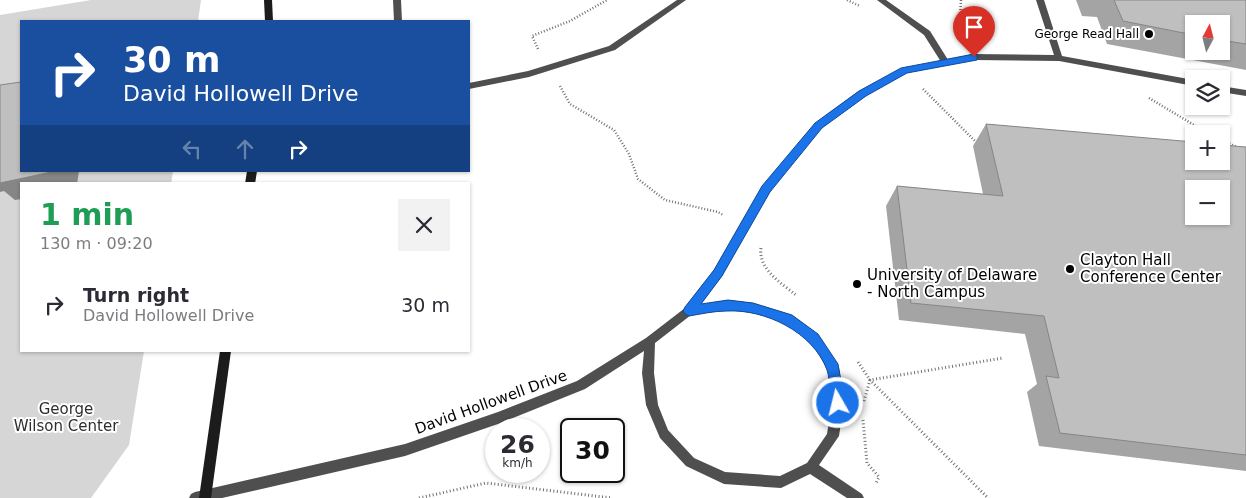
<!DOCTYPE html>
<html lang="en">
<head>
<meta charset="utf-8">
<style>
  :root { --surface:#fff; --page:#f2f2f3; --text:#2b2b33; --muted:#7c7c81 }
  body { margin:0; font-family:"DejaVu Sans",sans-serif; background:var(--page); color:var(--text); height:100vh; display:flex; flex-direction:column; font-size:19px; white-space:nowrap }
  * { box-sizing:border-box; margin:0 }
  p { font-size:16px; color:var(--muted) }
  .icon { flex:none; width:28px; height:28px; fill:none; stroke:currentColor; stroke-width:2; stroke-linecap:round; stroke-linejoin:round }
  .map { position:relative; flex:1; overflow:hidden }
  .details { position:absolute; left:20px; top:182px; width:450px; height:170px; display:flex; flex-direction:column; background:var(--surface); border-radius:0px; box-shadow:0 1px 4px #0004 }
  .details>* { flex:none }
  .banner { position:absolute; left:20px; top:20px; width:450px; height:152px; border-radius:0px; box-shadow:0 1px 4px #0004; background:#1a4fa0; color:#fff; overflow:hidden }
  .needle { width:32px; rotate:7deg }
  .controls { position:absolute; left:1185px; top:15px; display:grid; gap:10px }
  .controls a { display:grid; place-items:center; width:45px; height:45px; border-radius:0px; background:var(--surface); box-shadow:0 1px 4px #0004; font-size:25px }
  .speed { position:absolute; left:485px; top:418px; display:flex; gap:10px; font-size:25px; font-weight:700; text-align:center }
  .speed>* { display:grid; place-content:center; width:65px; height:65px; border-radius:50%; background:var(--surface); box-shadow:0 1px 4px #0004; line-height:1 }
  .speed small { font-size:12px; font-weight:400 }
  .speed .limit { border:2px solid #111; border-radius:8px; background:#fff; color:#111 }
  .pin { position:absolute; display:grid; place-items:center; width:42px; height:42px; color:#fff; margin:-51px -21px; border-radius:50% 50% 50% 0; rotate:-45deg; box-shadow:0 0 5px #0007 }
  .pin .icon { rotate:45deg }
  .me { position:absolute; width:55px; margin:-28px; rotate:352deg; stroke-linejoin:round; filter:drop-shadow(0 0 4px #0008) }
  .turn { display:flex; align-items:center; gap:18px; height:105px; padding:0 20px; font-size:22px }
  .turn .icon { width:65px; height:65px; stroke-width:2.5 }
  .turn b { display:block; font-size:35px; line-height:42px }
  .lanes { display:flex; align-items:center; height:48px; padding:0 20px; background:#0003; justify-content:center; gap:25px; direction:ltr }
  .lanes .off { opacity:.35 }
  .round { display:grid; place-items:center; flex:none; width:52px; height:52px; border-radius:0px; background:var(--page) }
  .head { display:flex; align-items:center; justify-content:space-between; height:85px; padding:0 20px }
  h1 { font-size:30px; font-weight:800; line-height:38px; color:#1e9e55 }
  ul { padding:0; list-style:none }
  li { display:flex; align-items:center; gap:15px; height:75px; padding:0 20px }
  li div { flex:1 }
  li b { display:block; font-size:19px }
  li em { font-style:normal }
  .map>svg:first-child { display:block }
  .green { fill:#d6d6d6 }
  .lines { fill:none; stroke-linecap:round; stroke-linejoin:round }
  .path-far1 { stroke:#717171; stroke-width:2.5; stroke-dasharray:1 2; stroke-linecap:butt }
  .path { stroke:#717171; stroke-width:3; stroke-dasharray:1 2.5; stroke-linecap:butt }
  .service { fill:#4f4f4f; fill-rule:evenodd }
  .minor { fill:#4f4f4f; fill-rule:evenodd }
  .secondary { fill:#1c1c1c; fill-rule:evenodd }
  .wall { fill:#a4a4a4; fill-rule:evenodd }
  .shaded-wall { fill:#868686 }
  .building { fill:#bfbfbf; stroke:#868686; fill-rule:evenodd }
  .route { fill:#1a73e8; stroke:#114b97 }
  .poi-dot { fill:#000; stroke:#fff; stroke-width:2 }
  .labels { text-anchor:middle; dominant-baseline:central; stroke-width:4; stroke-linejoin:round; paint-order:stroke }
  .far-poi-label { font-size:12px; fill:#000; stroke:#fff; text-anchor:end }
  .poi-label { font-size:15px; fill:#000; stroke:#fff; text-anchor:start }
  .street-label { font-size:15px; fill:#000; stroke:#fff }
  .park-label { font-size:15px; fill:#2d2d2d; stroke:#fff }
</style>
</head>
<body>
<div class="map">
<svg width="1246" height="498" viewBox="0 0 1246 498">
  <rect width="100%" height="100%" fill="#fff"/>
  <polygon class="green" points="91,0 201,0 198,21 21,21 21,171 173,171 171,184 21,184 21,351 144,351 129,445 91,498 0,498 0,15"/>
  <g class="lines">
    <g class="path-far1">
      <polyline points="847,0 860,6"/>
      <polyline points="959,37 961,0"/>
      <polyline points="538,49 532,36 570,21 607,0"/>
      <polyline points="560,86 570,104 614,130 629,154 638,179 665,200 718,212 723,215"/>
      <polyline points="923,89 977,143"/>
      <polyline points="1149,98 1209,134"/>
      <polyline points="1221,140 1237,147"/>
    </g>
    <g class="path">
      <path d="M761 248C758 269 782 284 796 295"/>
      <polyline points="858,362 870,380 988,498"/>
      <polyline points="864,401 870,380 1003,358"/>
      <polyline points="863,420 867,463 879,477 876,483"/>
      <polyline points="419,498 486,483 612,498"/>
    </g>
    <g class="service">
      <polygon points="393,0 401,0 402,21 394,21"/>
      <polygon points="677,0 686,0 615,50 529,77 469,89 469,83 528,71 609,46"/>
      <polygon points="877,0 886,0 930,31 950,63 949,65 943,65 924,35"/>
    </g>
    <g class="minor">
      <path d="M1036 0H1044L1062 56 1194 80V86L1059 61 974 60 907 73 865 95 822 127 769 192 722 276 700 305 728 300 753 303 791 315 818 335 839 368 844 403 839 436 819 465 862 494 864 498H847L810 474 781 488 724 484 686 466 660 438 646 405 642 373 644 351 585 389 498 424 405 456 222 498H189L191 494 195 492 405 444 498 412 577 381 646 338 685 308 714 270 763 186 816 123 859 91 902 69 974 54 1054 55ZM728 310 753 313 784 322 810 341 828 369 832 403 827 434 807 463 780 476 725 472 694 458 668 430 658 405 654 373 655 343 691 315Z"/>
      <polygon points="1221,86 1246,90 1246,96 1221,92"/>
    </g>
    <g class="secondary">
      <polygon points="264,0 272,0 273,21 265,21"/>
      <polygon points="247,171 257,171 255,184 245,184"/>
      <polygon points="220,351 231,351 211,498 199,498"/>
    </g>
  </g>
  <g class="wall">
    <path d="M1076 0H1246V70L1107 44 1097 17 1082 16ZM1194 24H1221V51H1194Z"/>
    <polygon points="986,124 1246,147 1246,471 1039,446 1027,392 1037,384 1025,334 899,320 886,206 897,186 983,194 973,146"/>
  </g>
  <polygon class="shaded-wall" points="56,171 79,171 77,184 21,184 21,199 15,200 4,191 0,192 0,173"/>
  <g class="building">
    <polygon points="1114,0 1246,0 1246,44 1221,40 1221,24 1194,24 1194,35 1123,21"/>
    <polygon points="21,82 21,171 56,171 0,183 0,85"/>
    <path d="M986 124 1194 142V161H1221V145L1246 147V455L1060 433 1046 376 1059 378 1044 316 911 303 897 186 1003 196ZM1194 189H1221V216H1194Z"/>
  </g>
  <path class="route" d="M974 54 977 55V60L907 73 866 96 822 128 770 192 722 276 701 304 728 300 753 303 792 315 818 334 838 364 845 403 843 407 838 409 834 407C828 396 831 382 827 370 813 332 765 309 727 311 714 311 701 314 689 316L685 314 683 311 685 307 714 270 762 186 815 123 859 91 901 68Z"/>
  <g class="poi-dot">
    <circle cx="1149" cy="34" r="5"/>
    <circle cx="1070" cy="269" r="5"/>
    <circle cx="857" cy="284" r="5"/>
  </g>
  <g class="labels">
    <g class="far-poi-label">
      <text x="1139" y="34">George Read Hall</text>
    </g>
    <g class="poi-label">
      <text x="1080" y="260">Clayton Hall<tspan x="1080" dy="17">Conference Center</tspan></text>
      <text x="867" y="275">University of Delaware<tspan x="867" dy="17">- North Campus</tspan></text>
    </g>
    <g class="street-label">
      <text transform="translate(491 402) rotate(-20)">David Hollowell Drive</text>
    </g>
    <g class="park-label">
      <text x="66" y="409">George<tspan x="66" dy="17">Wilson Center</tspan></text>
    </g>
  </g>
</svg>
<div class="controls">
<a><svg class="needle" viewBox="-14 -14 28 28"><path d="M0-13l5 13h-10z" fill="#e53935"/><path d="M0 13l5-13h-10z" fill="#7c7c81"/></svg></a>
<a><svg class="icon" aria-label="layers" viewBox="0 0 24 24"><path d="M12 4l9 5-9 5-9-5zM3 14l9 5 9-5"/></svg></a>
<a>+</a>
<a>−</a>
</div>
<div class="speed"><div>26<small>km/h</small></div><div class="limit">30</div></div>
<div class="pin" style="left:974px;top:57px;background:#d93025"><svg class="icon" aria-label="arrive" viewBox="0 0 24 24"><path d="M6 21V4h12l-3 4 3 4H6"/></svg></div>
<svg class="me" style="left:838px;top:403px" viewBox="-20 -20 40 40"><circle r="17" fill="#1a73e8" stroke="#fff" stroke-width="3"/><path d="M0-11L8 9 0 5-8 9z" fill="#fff"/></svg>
<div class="banner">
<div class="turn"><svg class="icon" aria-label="right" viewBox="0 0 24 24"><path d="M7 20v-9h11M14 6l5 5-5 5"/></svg><div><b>30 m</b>David Hollowell Drive</div></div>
<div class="lanes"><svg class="icon off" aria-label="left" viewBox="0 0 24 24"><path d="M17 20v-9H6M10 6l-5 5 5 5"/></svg><svg class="icon off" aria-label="ahead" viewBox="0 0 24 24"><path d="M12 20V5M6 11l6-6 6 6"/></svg><svg class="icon" aria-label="right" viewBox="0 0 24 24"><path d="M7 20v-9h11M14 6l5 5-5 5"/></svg></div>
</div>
<section class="details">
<div class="head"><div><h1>1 min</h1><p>130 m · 09:20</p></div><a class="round"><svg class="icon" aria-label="close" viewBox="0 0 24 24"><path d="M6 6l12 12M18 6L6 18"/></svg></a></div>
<ul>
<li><svg class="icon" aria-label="right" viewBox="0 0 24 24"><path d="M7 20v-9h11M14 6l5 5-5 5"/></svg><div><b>Turn right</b><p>David Hollowell Drive</p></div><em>30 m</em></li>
</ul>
</section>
</div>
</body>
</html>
